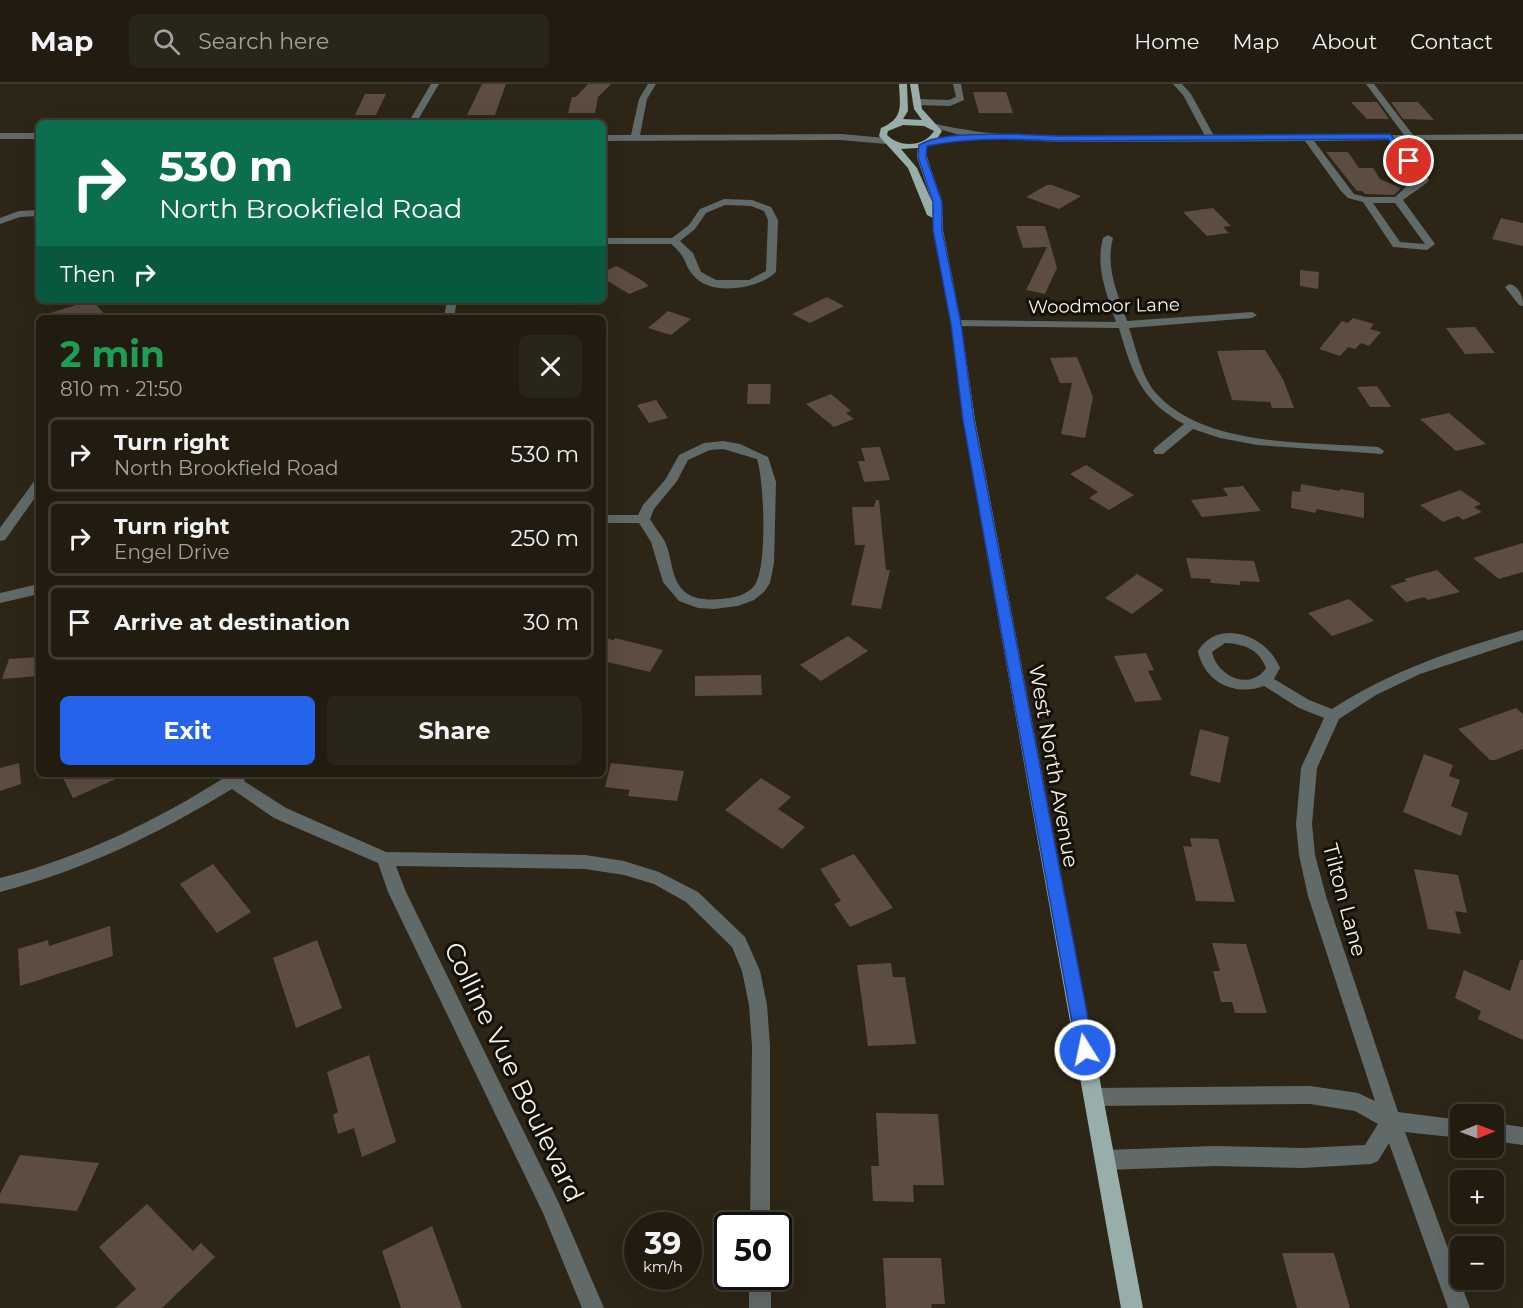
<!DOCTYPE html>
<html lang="en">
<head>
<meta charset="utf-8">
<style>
  :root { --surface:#221c10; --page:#2a2519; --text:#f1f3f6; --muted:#a2a19f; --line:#3f3a30; --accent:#2563eb }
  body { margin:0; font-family:Montserrat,sans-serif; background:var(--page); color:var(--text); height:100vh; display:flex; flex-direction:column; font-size:22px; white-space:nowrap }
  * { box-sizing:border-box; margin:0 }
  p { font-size:20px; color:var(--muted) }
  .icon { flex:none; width:33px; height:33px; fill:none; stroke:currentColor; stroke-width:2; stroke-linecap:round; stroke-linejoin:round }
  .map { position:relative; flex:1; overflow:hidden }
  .side { position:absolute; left:36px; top:231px; width:570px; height:462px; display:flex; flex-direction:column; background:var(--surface); border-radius:9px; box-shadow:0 6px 24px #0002,0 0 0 2px var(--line) }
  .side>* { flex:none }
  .banner { position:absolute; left:36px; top:36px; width:570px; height:183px; border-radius:9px; box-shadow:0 6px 24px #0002,0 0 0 2px var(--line); background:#0b6e4f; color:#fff; overflow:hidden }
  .needle { width:39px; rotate:89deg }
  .buttons { position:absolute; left:1450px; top:1020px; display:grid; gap:12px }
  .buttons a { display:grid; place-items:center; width:54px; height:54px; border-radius:9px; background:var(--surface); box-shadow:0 6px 24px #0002,0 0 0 2px var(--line); font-size:30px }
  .speed { position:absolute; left:624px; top:1128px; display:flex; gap:12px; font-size:30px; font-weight:700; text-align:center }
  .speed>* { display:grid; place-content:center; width:78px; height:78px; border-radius:50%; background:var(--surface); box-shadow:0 6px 24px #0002,0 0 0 2px var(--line); line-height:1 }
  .speed small { font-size:15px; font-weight:400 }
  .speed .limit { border:3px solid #111; border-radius:9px; background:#fff; color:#111 }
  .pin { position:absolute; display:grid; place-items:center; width:51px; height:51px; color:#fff; margin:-26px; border:3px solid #fff; border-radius:50%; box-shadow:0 2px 6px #0007 }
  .me { position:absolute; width:66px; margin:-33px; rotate:350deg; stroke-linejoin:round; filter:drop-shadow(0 0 4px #0008) }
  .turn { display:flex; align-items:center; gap:21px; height:126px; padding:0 24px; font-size:27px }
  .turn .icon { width:78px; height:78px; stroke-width:2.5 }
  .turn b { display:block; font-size:42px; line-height:51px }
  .then { display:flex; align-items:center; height:57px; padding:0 24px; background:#0003; gap:12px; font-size:22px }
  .round { display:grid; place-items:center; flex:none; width:63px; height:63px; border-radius:9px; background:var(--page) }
  .headline { display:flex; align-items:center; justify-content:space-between; height:102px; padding:0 24px }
  h1 { font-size:36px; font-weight:700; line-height:45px; color:#1e9e55 }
  .cta { display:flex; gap:12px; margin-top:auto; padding:12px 24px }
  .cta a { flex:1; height:69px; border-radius:9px; background:var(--accent); color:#fff; font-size:24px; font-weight:700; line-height:69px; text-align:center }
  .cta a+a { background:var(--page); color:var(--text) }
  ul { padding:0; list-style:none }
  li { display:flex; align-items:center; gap:18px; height:75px; margin:0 12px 9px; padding:0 12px; border:3px solid var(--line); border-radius:9px }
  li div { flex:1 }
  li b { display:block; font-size:22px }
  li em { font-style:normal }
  header { display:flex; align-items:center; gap:36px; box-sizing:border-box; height:84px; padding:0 30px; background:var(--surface); border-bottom:2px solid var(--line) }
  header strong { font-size:28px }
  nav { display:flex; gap:33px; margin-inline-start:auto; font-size:21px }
  .search { width:420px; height:54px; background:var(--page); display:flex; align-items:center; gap:15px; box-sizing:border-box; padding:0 21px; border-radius:9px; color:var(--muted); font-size:22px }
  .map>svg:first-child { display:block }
  .building { fill:#5d4c40 }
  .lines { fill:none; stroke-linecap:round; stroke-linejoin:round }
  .minor { fill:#606a68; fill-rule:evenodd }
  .major { fill:#97aeaa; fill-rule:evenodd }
  .route { fill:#2563eb; stroke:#184099; stroke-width:1.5 }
  .labels { text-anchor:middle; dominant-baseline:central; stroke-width:6; stroke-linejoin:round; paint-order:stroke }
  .far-street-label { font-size:18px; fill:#f7f2e7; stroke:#131008 }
  .street-label { font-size:21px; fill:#f7f2e7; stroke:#131008 }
  .near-street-label { font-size:26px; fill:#f7f2e7; stroke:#131008 }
</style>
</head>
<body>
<header>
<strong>Map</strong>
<div class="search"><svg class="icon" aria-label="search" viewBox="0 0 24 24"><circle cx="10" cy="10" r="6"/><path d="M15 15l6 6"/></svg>Search here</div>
<nav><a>Home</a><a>Map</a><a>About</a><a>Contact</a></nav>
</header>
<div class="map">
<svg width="1523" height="1224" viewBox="0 0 1523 1224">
  <rect width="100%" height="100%" fill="#2d2616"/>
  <g class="building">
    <polygon points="482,0 506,0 495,31 467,31"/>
    <polygon points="588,0 611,0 598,13 595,29 568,29 572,13 576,13"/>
    <polygon points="973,8 1006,8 1013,29 979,29"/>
    <polygon points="365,10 386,10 376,31 355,31"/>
    <polygon points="1351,18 1377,18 1389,35 1367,35"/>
    <polygon points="1391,18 1418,18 1434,36 1403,35"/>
    <polygon points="1326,68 1348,68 1359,84 1373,84 1380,95 1401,104 1394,111 1365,110 1362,107 1357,107"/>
    <polygon points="1047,101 1052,101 1081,112 1059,125 1026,113"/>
    <polygon points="1213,124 1231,142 1223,143 1229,149 1207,152 1183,128"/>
    <polygon points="1501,134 1523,139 1523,162 1492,155"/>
    <polygon points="1016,142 1045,142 1057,184 1045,210 1026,206 1047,163 1023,164"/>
    <polygon points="617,182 643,197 649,202 629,210 603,194 603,188"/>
    <polygon points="1300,186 1319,188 1318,205 1300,202"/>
    <polygon points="827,213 844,222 810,239 792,230"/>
    <polygon points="92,216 108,234 48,234 47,230"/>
    <polygon points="668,227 691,235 671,251 648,244"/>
    <polygon points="1353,234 1374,240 1370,245 1381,248 1369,262 1361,259 1355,265 1348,263 1340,272 1319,265 1342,237 1348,239"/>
    <polygon points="1475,243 1495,269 1465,270 1446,244"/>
    <polygon points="1247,266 1265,266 1283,295 1294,324 1272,324 1270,318 1232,316 1217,267"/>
    <polygon points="1077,273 1093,313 1085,354 1061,350 1072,299 1060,299 1050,274"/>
    <polygon points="748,300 771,300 770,320 747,320"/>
    <polygon points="1377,302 1391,323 1370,323 1357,303"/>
    <polygon points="831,310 851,327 846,329 854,335 834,343 806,320"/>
    <polygon points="656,316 668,334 649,339 637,321"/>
    <polygon points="1449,329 1486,360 1456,367 1420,335"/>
    <polygon points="880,363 890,396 864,398 858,377 865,377 861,364"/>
    <polygon points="1086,381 1134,411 1109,426 1089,414 1098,408 1070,390"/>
    <polygon points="1301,400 1340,407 1340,405 1364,409 1364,434 1316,425 1316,429 1291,424 1292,407 1300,408"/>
    <polygon points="1243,402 1261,427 1202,433 1191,416 1228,412 1223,404"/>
    <polygon points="1460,406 1481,420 1474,423 1482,428 1463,436 1458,432 1443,438 1420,421"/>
    <polygon points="876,416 879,416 886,486 890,486 881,525 851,521 865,461 855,461 852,423 874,423"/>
    <polygon points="1523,459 1523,488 1499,495 1473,474"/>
    <polygon points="1186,474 1254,477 1260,498 1240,497 1240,501 1211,499 1210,495 1191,494"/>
    <polygon points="1437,486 1460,508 1428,516 1424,513 1406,518 1390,502 1407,497 1404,495"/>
    <polygon points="1137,490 1164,506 1132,530 1105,514"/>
    <polygon points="1349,515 1374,537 1332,552 1308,529"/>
    <polygon points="848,552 868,567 821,597 800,581"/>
    <polygon points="603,554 614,556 615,554 663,566 650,588 603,577"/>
    <polygon points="1146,569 1154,586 1148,587 1162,616 1135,618 1114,572"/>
    <polygon points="39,573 39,592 2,595 9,575"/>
    <polygon points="761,591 762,611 695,612 695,592"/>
    <polygon points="1516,624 1523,630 1523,665 1495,676 1490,676 1458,645"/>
    <polygon points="1200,645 1229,653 1220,699 1190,691"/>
    <polygon points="1424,670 1453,681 1449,692 1460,696 1451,722 1468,729 1461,752 1403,728"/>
    <polygon points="19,679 21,700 0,707 0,684"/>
    <polygon points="611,679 684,687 677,717 628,712 630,706 605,703"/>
    <polygon points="61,690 127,690 73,714"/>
    <polygon points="761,694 791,713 778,725 805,743 782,765 725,726"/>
    <polygon points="1190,754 1218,755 1235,818 1196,817 1183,762 1192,763"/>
    <polygon points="854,770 893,824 850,843 834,820 841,817 820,785"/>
    <polygon points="213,780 251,828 217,849 180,800"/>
    <polygon points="1414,785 1458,791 1467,829 1455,827 1461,850 1428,845"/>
    <polygon points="110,842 113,872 20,902 18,865 48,856 49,862"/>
    <polygon points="317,856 342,924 296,944 273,874"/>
    <polygon points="1212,859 1246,860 1267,929 1235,929 1232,918 1221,918 1213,887 1220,887"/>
    <polygon points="1520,876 1523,876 1523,956 1478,935 1481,927 1455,914 1464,886 1510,907"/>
    <polygon points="891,879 893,893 905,893 916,960 868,962 857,881"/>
    <polygon points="369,971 396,1058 362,1073 354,1044 338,1050 333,1031 338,1028 327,988"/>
    <polygon points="876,1029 938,1030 944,1101 913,1101 914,1118 873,1117 871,1082 879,1082"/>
    <polygon points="20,1071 99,1079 77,1127 0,1119 0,1110"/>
    <polygon points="147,1120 193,1167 201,1159 215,1173 162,1224 115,1224 136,1205 99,1163"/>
    <polygon points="432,1142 462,1224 401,1224 382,1167"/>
    <polygon points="1282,1169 1334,1169 1350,1224 1297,1224"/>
    <polygon points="883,1174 941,1174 945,1220 931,1220 932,1224 886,1224"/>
  </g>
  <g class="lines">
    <g class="minor">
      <polygon points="431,0 439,0 416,39 408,39"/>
      <polygon points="648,0 656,0 647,15 640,51 841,50 886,54 890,57 886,60 841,56 603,57 603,51 631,51 639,15"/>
      <polygon points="953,0 961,0 964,16 950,22 916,21 912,18 916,15 949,16 956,13"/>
      <path d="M1173 0H1182L1191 10 1214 52 1404 51 1366 0H1374L1413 51 1523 50V56H1398L1429 96C1425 102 1411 109 1403 116L1435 160 1427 166 1393 163 1363 118 1348 114 1341 107 1305 57 1059 58 967 53 932 43 936 40C1023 60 1116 52 1205 52L1183 11ZM1389 56 1419 96 1408 101 1395 113H1366L1354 110 1314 57ZM1373 119H1395L1425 160 1400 158Z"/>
      <rect x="0" y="49" width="39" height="6"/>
      <path d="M724 115 752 116 771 123 778 136 776 188C759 205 710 213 693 191 683 179 687 173 671 160H603V154H672L689 141 700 125ZM725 121 751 122 764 127 768 136 766 187 749 196H716L701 188 693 169 680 157 695 145 706 129Z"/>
      <polygon points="39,126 39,132 20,133 0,140 0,134 19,127"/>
      <path d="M1108 151 1113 154C1105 184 1118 210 1127 237L1252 228 1257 231 1252 234 1129 244C1136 264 1141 291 1155 308 1203 364 1310 358 1378 363L1384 367 1382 370 1257 361 1220 354 1193 345 1163 370H1155L1153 367 1155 364 1184 340C1141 317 1132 289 1119 244L956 242 951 239 956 236 1116 238C1107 210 1095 184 1103 154Z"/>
      <path d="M1510 200C1520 203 1523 213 1523 222L1519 221 1505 203Z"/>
      <polygon points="447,216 457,216 454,234 444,234"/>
      <path d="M723 357 740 360 768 373 776 398 774 479 770 499 764 508 754 516 738 522 714 525 698 524 679 517 663 498 651 458 639 439H603V431H638L643 421 665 396 679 371 704 359ZM723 365 757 375C764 396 768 485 754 502 746 512 732 514 721 515 709 516 695 516 685 508 670 495 673 475 665 458 661 450 654 443 650 435L654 425 677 397 688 376 710 366Z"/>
      <polygon points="39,395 39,408 5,456 0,457 0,444 35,396"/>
      <polygon points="39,500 39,510 0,519 0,509"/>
      <path d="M1523 546V556L1420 590 1376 611 1339 635 1317 684 1312 740 1315 771 1326 812 1398 1028 1461 1036V1054L1405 1048 1470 1224H1448L1389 1059 1378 1077 1371 1080 1303 1084 1215 1082 1106 1086 1099 1083 1096 1076 1099 1069 1106 1066 1215 1062 1303 1064 1365 1061 1378 1040 1355 1027 1310 1020 1094 1022 1087 1019 1084 1013 1087 1007 1094 1004 1310 1002 1358 1009 1375 1017 1308 812 1299 771 1296 740 1301 684 1324 634 1299 624 1264 602C1235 613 1204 598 1198 567 1219 533 1268 552 1280 584L1274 595 1309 616 1332 625C1392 586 1454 566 1523 546ZM1225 559C1244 560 1259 565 1266 584 1250 608 1217 592 1212 568Z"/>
      <path d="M230 690H246L244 697 286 724 386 768 585 771 624 777 659 788 698 808 745 853 760 887 767 921 770 962V1142H750L752 962 749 921 742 887 732 863 686 818 654 800 624 791 585 785 396 782 406 808 557 1115 604 1224H582L543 1129 388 808 378 779 274 734 232 705C158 750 84 786 0 808V794C83 773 158 736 230 690Z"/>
      <polygon points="1494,1039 1523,1043 1523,1061 1494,1057"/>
      <rect x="749" y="1192" width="22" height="32"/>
    </g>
    <path class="major" d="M899 0H907L908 27 903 35 922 36 914 25 910 0H918L922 25 942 47 937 55 927 61V73L942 118 943 146 961 239 975 336 1143 1224H1121L963 336 951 239 933 134 927 131 908 84 879 52 881 44C904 34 900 22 899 0ZM903 41 924 42 934 47C924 63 900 64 887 51L888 47ZM918 64 917 73 932 118 917 84 901 65Z"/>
  </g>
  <path class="route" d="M1011 50 1059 52 1390 50 1414 77 1406 79 1388 55 1059 57C1015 55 970 53 927 62L926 73 942 118V146L961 240 974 336 1094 966 1091 972 1085 974 1079 972 1077 966 963 336 951 240 933 146V118L918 73 919 61C941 48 985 51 1011 50Z"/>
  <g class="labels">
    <g class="far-street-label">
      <text transform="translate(1104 222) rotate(-1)">Woodmoor Lane</text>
    </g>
    <g class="street-label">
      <text transform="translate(1054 682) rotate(80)">West North Avenue</text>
      <text transform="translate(1345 816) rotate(75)">Tilton Lane</text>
    </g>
    <g class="near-street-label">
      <text transform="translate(514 988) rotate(64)">Colline Vue Boulevard</text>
    </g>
  </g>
</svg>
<div class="buttons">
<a><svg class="needle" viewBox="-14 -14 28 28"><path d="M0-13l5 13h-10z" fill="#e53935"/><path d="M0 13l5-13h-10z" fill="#a2a19f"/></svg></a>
<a>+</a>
<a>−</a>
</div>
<div class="speed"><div>39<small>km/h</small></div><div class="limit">50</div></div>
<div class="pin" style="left:1409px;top:77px;background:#d93025"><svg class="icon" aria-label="arrive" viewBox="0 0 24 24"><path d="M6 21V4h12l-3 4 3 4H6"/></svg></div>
<svg class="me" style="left:1085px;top:966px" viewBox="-20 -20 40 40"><circle r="17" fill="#2563eb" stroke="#fff" stroke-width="3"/><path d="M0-11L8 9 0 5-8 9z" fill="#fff"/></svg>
<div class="banner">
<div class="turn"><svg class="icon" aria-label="right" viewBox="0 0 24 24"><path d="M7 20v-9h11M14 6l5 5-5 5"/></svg><div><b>530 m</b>North Brookfield Road</div></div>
<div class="then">Then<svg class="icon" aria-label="right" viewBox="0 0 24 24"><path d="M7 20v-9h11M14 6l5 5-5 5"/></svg></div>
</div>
<section class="side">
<div class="headline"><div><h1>2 min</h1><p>810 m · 21:50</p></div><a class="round"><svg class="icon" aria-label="close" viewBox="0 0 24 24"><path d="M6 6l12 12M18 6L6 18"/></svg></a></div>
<ul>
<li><svg class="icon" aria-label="right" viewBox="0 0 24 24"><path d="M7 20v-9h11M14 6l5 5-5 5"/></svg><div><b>Turn right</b><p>North Brookfield Road</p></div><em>530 m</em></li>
<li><svg class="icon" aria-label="right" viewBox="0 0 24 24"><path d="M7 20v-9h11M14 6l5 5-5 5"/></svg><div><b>Turn right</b><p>Engel Drive</p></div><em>250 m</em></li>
<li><svg class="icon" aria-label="arrive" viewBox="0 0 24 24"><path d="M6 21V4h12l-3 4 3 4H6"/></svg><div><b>Arrive at destination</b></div><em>30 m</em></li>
</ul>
<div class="cta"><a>Exit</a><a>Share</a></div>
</section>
</div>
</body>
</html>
